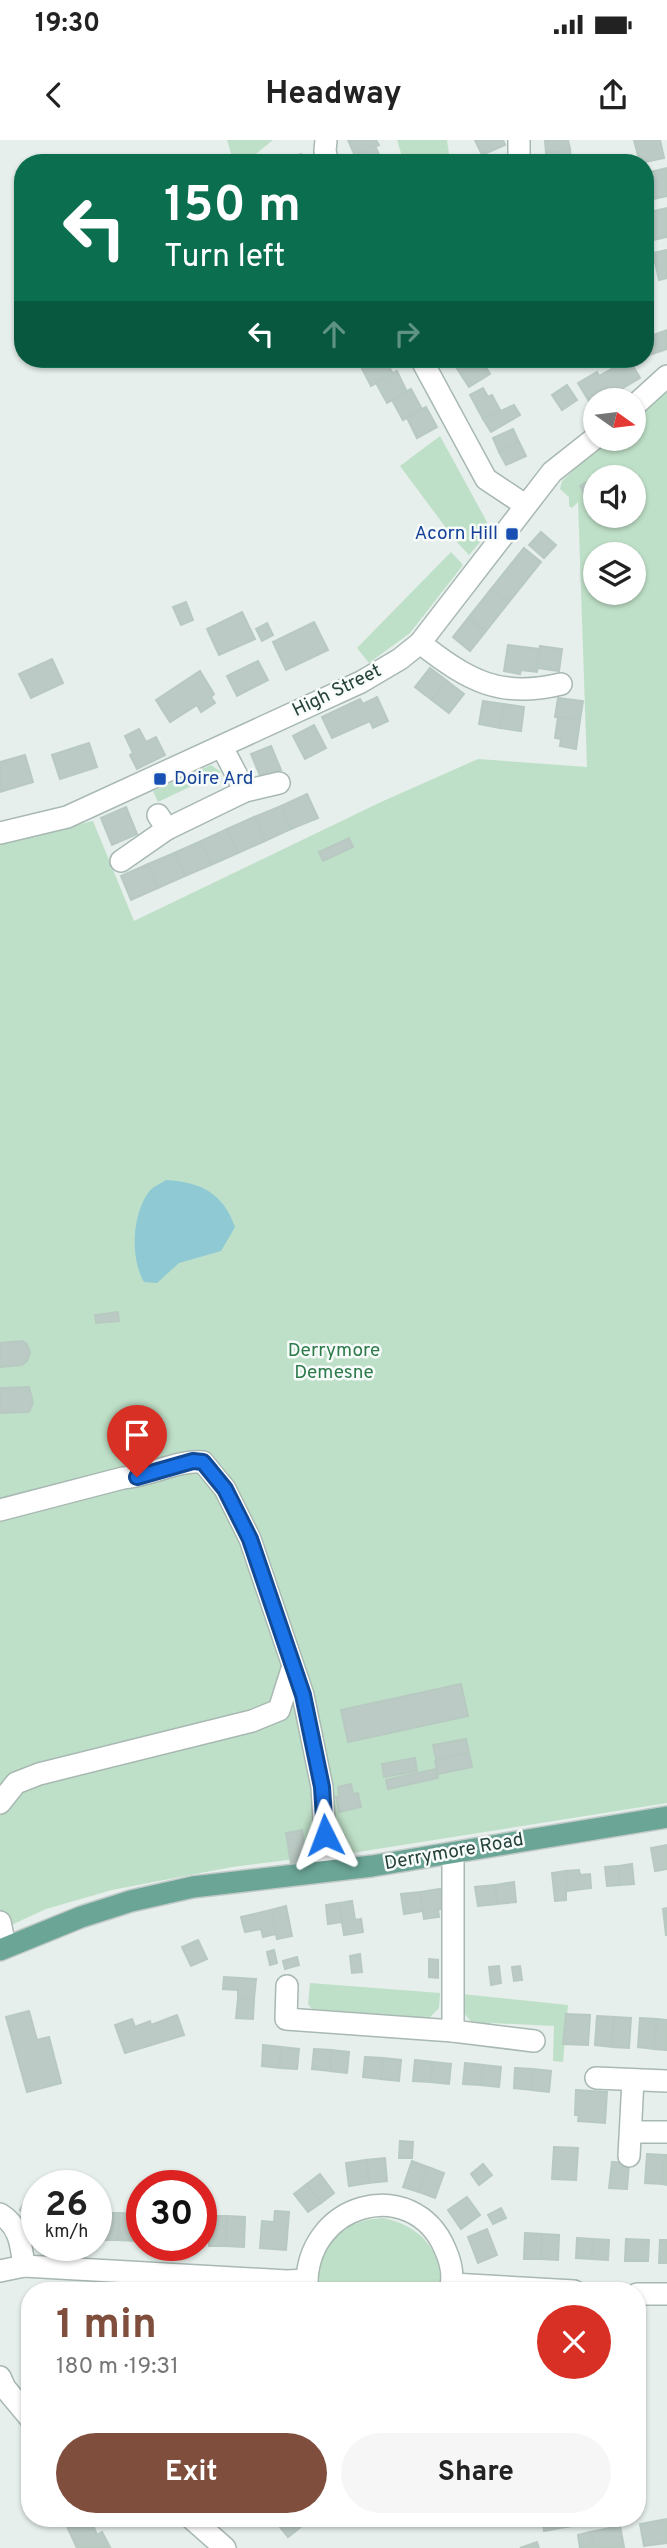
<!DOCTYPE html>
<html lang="en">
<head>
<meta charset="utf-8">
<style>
  :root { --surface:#fff; --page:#f6f6f6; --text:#222; --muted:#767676; --accent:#804e3d }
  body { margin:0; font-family:Overpass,sans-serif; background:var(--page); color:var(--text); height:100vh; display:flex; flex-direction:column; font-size:26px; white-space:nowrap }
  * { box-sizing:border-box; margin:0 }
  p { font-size:23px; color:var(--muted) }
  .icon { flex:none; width:38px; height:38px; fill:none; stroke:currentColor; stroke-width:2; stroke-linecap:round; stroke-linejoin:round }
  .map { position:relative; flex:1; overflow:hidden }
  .drawer { position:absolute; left:21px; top:2142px; width:625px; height:245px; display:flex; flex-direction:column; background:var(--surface); border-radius:28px; box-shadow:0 2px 5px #0004 }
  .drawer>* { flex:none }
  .top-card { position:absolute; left:14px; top:14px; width:640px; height:214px; border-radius:28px; box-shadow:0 2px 5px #0004; background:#0b6e4f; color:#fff; overflow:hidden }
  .needle { width:46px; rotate:104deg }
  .controls { position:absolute; left:583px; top:248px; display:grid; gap:14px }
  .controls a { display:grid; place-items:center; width:63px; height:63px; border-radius:50%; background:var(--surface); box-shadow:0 2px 5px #0004; font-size:35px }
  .speed { position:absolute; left:21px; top:2030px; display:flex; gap:14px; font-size:35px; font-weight:700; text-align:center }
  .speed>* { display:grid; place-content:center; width:91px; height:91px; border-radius:50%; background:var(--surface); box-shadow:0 2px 5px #0004; line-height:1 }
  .speed small { font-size:18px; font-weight:400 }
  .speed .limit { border:10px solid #d22; background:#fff; color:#111 }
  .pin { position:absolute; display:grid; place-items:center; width:60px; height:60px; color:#fff; margin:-72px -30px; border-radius:50% 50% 50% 0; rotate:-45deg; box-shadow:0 0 7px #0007 }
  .pin .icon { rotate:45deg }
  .me { position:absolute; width:77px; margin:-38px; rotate:357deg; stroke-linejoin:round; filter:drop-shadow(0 0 5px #0008) }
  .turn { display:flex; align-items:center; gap:24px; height:147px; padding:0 35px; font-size:32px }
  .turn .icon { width:91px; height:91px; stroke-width:2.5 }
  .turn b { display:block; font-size:49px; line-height:60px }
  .lanes { display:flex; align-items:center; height:66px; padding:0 35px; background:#0003; justify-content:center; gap:35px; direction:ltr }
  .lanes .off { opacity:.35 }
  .round { display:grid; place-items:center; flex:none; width:74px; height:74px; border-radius:37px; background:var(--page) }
  .head { display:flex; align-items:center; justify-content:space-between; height:119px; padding:0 35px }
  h1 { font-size:42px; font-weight:700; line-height:52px; color:var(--accent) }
  .cta { display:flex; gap:14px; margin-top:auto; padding:14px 35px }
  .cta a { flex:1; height:80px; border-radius:42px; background:var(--accent); color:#fff; font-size:28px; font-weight:700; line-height:80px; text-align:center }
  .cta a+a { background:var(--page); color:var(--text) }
  .status { display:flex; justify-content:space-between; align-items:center; height:49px; padding:0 35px; background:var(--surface); direction:ltr }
  .status svg { height:19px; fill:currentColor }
  header { display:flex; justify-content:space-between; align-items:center; height:91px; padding:0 35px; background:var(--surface); font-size:32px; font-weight:700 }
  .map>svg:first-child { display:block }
  .green { fill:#bfe0c8; fill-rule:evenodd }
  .water { fill:#8ec9d4 }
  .building { fill:#bbcac4; stroke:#b8c9c2; stroke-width:2 }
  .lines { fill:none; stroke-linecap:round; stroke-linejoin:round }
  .minor-casing { stroke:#a8b8b2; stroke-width:24 }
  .major-casing { stroke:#c2cac8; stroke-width:24 }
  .minor { stroke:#fff; stroke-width:21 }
  .major { stroke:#6aa596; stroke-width:21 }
  .route-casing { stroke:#114b97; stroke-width:18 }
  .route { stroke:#1a73e8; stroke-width:12 }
  .transit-dot { fill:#1a4fb4; stroke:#f7fbf9; stroke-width:2.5 }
  .labels { text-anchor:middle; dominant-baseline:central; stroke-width:5; stroke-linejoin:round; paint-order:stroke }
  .transit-label { font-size:19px; fill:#164399; stroke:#f7fbf9; text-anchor:end }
  .street-label { font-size:19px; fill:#24423a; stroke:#f7fbf9 }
  .park-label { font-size:19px; fill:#2d7a4b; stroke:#f7fbf9 }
</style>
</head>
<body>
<div class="status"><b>19:30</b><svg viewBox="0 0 49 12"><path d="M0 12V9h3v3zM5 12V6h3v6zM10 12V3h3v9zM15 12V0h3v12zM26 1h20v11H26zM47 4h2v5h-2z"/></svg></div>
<header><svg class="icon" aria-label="back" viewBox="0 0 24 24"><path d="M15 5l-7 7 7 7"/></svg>Headway<svg class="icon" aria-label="share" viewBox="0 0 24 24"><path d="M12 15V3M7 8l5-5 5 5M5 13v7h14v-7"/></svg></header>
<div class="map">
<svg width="667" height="2408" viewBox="0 0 667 2408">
  <rect width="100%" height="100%" fill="#e6efeb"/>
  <g class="green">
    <polygon points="227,0 273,0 245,23 234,23"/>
    <polygon points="397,0 447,0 450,21 404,23"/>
    <path d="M667 252V1663L339 1715 332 1711 317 1713 311 1717 232 1727 112 1750 46 1769 7 1787 0 1786V703L93 681 134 781 381 662 478 619 587 627 578 362 572 368 569 366V357L560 349 562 341 607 299H634V277ZM595 338H634V376H595ZM595 415H634V453H595Z"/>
    <polygon points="440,296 487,382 488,393 469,415 455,400 400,326"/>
    <polygon points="451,412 463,425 410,493 369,523 357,508"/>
    <polygon points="211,625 221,632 158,662 153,651"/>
    <polygon points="310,1843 440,1853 439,1868 429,1878 312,1869 308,1864"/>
    <polygon points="462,1854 568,1865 563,1922 553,1921 554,1886 491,1883 488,1888 475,1886 461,1870"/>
    <path d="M383 2078C420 2085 444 2112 440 2151H317C316 2108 339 2080 383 2078Z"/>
  </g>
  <path class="water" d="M166 1040C201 1042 223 1053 235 1087L221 1111 179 1123 157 1143 144 1142C130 1118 132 1076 148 1053 152 1047 160 1044 166 1040Z"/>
  <g class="building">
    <polygon points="348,0 376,0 379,5 355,16"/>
    <polygon points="475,0 503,0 505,5 482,15"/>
    <polygon points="545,0 568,0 570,9 546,13"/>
    <polygon points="634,0 660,0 664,18 640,23"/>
    <polygon points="375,6 383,23 355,23 352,17"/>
    <polygon points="570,9 571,20 548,23 546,13"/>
    <polygon points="301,14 304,23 288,23 287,19"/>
    <polygon points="667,28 667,56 649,60 646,33"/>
    <polygon points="667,68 667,97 653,100 646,73"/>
    <polygon points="667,110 667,138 659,140 653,113"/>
    <polygon points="646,189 648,189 651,196 667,190 667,209 646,216"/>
    <polygon points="367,219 385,219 393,234 371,246 359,223"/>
    <polygon points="451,219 469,219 456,227"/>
    <polygon points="469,219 481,219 490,234 469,247 456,227"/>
    <polygon points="629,219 640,238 601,261 595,261 595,264 592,266 578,243 597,232 599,236"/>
    <polygon points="397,231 407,252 387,263 376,243"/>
    <polygon points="567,245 577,260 562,270 552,255"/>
    <polygon points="483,248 488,257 492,255 500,270 483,279 470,255"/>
    <polygon points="411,249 422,269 403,280 392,260"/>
    <polygon points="514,265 520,275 491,292 483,279"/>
    <polygon points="426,267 437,287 417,298 407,278"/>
    <polygon points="513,289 519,302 499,312 493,298"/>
    <polygon points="519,302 526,316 506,325 499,312"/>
    <polygon points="603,333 606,338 595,338 595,366 592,367 580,346"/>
    <polygon points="541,392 556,405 544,418 529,405"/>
    <polygon points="524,408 541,422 509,462 491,449"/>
    <polygon points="491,449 509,462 486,491 468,478"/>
    <polygon points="186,462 193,480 181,485 173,467"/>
    <polygon points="242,472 255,499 219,515 207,489"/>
    <polygon points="468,478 486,491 470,511 453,497"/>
    <polygon points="314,482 328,510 286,530 273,502"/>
    <polygon points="267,483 273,495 262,501 256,489"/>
    <polygon points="508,505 540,509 537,532 521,530 520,534 504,531"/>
    <polygon points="540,506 562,509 559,531 537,528"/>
    <polygon points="52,519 63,543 31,558 19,534"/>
    <polygon points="258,521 268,540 237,556 227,536"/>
    <polygon points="430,528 447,541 432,560 415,547"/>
    <polygon points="200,531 214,554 211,557 215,563 201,572 197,565 170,582 156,560"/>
    <polygon points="447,541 464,554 449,573 432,560"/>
    <polygon points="377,557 388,581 373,588 370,581 332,598 322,577 360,559 363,564"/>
    <polygon points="558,558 583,561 580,580 555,577"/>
    <polygon points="483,561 504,564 500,588 479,584"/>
    <polygon points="504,564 524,567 521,591 500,588"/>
    <polygon points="558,577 580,580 576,609 560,606 561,599 555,598"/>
    <polygon points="314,585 326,608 305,619 293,596"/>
    <polygon points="139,589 146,602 156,597 165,615 137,629 130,615 133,613 125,596"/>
    <polygon points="89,603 97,627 60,639 52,615"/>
    <polygon points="271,606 281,630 261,638 251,614"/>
    <polygon points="25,615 33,642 0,652 0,622"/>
    <polygon points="307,654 318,678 291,689 281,666"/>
    <polygon points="281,666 291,689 265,701 254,677"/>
    <polygon points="126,667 137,694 112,705 101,678"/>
    <polygon points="254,677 265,701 238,713 227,689"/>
    <polygon points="227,689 238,713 211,725 201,701"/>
    <polygon points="349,698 353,707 323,721 319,712"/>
    <polygon points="201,701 211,725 185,736 174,713"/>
    <polygon points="174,713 185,736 158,748 148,724"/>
    <polygon points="148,724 158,748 131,760 121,736"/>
    <polygon points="118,1172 119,1181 96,1183 95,1175"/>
    <polygon points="23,1201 27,1204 30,1213 27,1221 22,1225 0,1227 0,1203"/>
    <polygon points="29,1247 33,1263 29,1272 0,1273 0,1248"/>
    <polygon points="461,1544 468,1576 348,1602 341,1570"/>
    <polygon points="466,1599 469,1612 436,1619 433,1605"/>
    <polygon points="469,1613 472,1627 438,1634 435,1621"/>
    <polygon points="415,1618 417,1631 384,1637 382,1624"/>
    <polygon points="436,1629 438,1638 388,1649 386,1640"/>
    <polygon points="351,1644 353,1654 358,1653 361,1667 339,1672 336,1657 339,1656 338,1647"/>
    <polygon points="302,1690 304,1705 309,1704 312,1721 291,1724 286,1693"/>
    <polygon points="667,1705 667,1729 655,1731 651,1708"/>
    <polygon points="632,1724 634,1744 620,1745 618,1726"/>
    <polygon points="618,1726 620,1745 607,1746 605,1727"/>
    <polygon points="579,1730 580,1735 590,1734 591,1748 568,1751 566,1731"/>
    <polygon points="566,1731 566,1760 555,1761 552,1733"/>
    <polygon points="514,1742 516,1762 497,1764 495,1745"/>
    <polygon points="495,1745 497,1764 478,1766 475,1747"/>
    <polygon points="440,1749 442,1769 438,1769 439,1777 424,1779 420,1752"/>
    <polygon points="420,1752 423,1771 404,1774 401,1754"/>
    <polygon points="352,1761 355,1780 361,1779 363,1792 344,1795 339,1763"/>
    <polygon points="339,1763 342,1782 328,1784 326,1765"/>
    <polygon points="286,1766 292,1796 277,1799 271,1770"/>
    <polygon points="667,1768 667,1795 666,1795 663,1769"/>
    <polygon points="271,1770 276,1794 263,1797 261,1789 245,1792 241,1777"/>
    <polygon points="198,1800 207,1819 191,1826 182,1807"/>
    <polygon points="274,1810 277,1823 270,1825 267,1812"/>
    <polygon points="360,1814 362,1832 352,1833 350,1816"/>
    <polygon points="297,1817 299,1825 285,1829 283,1821"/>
    <polygon points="429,1819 438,1820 438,1838 429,1837"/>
    <polygon points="499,1826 501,1843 491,1845 489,1827"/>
    <polygon points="520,1826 522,1840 514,1841 512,1827"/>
    <polygon points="224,1837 256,1839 254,1859 238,1858 238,1850 223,1849"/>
    <polygon points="238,1858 254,1859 253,1879 236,1878"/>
    <polygon points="29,1871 37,1900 49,1897 61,1943 27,1952 6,1877"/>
    <polygon points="566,1874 590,1875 588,1905 563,1904"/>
    <polygon points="177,1875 184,1895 125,1913 115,1885 132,1879 135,1887 150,1881 151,1885"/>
    <polygon points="597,1876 614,1877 612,1907 595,1905"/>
    <polygon points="614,1877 631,1878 629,1908 612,1907"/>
    <polygon points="640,1878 657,1879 654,1909 638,1907"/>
    <polygon points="657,1879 667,1880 667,1910 654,1909"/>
    <polygon points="263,1905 281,1907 280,1928 262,1926"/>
    <polygon points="281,1907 299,1909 297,1929 280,1928"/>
    <polygon points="314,1909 331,1910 330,1931 312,1929"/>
    <polygon points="331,1910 349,1912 347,1933 330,1931"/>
    <polygon points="365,1917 383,1918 381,1939 363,1937"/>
    <polygon points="383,1918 401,1920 399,1941 381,1939"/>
    <polygon points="415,1920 433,1922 431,1942 413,1941"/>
    <polygon points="433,1922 451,1924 449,1944 431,1942"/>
    <polygon points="465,1923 483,1925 481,1945 463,1944"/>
    <polygon points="483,1925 501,1927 499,1947 481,1945"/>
    <polygon points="515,1928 533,1929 532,1950 514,1948"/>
    <polygon points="533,1929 551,1931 549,1952 532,1950"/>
    <polygon points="576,1950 607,1952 605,1983 578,1981 579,1975 575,1975"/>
    <polygon points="400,2001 413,2002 412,2018 399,2018"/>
    <polygon points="554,2007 578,2008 576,2040 552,2039"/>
    <polygon points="647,2014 664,2015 662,2044 645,2043"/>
    <polygon points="664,2015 667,2015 667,2045 662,2044"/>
    <polygon points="385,2018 387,2041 369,2043 366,2020"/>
    <polygon points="366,2020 369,2043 349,2046 346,2023"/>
    <polygon points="412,2021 428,2027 419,2052 403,2047"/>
    <polygon points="612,2022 629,2023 627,2049 609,2048"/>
    <polygon points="483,2024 492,2035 479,2045 471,2034"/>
    <polygon points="428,2027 444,2033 435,2058 419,2052"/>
    <polygon points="320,2034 334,2053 321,2063 307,2044"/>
    <polygon points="307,2044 321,2063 308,2072 294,2054"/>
    <polygon points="32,2049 37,2052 37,2079 20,2070"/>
    <polygon points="467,2057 480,2075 461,2089 448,2070"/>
    <polygon points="501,2068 506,2078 493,2084 488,2075"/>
    <polygon points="275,2071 289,2072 286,2110 260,2108 262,2081 274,2082"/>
    <polygon points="100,2073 119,2073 118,2100 99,2100"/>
    <polygon points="119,2073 137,2074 136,2101 118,2100"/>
    <polygon points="209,2076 227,2076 226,2106 209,2106"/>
    <polygon points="227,2076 245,2077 244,2107 226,2106"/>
    <polygon points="487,2089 497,2115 478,2123 468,2097"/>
    <polygon points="525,2093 542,2094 541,2119 524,2119"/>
    <polygon points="542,2094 559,2095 558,2120 541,2119"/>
    <polygon points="577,2098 593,2099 592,2119 576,2118"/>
    <polygon points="593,2099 609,2100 608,2120 592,2119"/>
    <polygon points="626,2099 649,2100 648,2121 625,2121"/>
    <polygon points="660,2100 667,2100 667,2123 659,2123"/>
    <polygon points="54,2143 79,2143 79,2151 53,2151"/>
    <polygon points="63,2378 90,2378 97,2395 102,2392 110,2407 77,2408"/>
    <polygon points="273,2378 304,2378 307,2382 288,2397"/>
    <polygon points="542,2378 565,2378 566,2387 544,2391"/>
    <polygon points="565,2378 589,2378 590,2383 566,2387"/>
    <polygon points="667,2379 667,2403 644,2406 640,2384"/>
    <polygon points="620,2386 624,2407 594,2408 590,2392"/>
    <polygon points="590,2392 594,2408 580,2408 578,2395"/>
    <polygon points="537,2402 539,2408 520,2408"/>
  </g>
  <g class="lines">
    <g class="minor-casing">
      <g id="minor">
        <polyline points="326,0 325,11 328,23"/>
        <polyline points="519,0 519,23"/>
        <polyline points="421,219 486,339 525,365"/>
        <polyline points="634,266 667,236"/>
        <path d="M420 503C468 540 499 559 561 544"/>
        <polyline points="245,651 279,643"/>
        <polyline points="158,675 167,689 245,651 222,607"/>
        <polyline points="0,693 67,677 361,542 400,519 420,503 552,332 595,298"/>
        <polyline points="121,721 167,689"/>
        <path d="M0 1370 123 1338C151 1336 176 1320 203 1322L225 1349 250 1399 303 1555 322 1647 327 1731"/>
        <polyline points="0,1663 16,1643 39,1634 252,1581 279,1570 293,1526"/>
        <polyline points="453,1714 453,1891 534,1901"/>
        <polyline points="0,1782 5,1806"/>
        <polyline points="287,1846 286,1879 453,1891"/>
        <polyline points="596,1938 667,1941"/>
        <polyline points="631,1992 667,1992"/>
        <polyline points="629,2016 633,1940"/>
        <path d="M0 2074C20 2086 21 2105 24 2126"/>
        <polyline points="0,2131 24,2126 287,2141 307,2140"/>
        <polyline points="452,2144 574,2151"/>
        <path d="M307 2151C302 2062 413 2033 445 2109 451 2122 454 2137 450 2151"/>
        <polyline points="637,2154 667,2154"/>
        <polyline points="0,2237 5,2248 30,2278"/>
        <polyline points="191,2378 225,2408"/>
      </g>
    </g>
    <g class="major-casing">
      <polyline id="major" points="0,1810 81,1777 131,1761 193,1747 372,1726 667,1677"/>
    </g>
    <use href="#minor" class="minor"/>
    <use href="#major" class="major"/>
  </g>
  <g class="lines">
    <g class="route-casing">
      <polyline id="route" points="137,1337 193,1321 203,1322 225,1349 250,1399 303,1555 322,1647 325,1695"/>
    </g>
    <use href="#route" class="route"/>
  </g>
  <g class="transit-dot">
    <rect x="505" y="387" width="14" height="14" rx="3.5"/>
    <rect x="153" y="632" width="14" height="14" rx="3.5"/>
  </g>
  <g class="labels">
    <g class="transit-label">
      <text x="498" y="394">Acorn Hill</text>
      <text x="174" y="639" text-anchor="start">Doire Ard</text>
    </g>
    <g class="street-label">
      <text transform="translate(337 551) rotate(-26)">High Street</text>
      <text transform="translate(454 1712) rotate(-10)">Derrymore Road</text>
    </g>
    <g class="park-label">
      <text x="334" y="1211">Derrymore<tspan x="334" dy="22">Demesne</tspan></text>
    </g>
  </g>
</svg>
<div class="controls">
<a><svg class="needle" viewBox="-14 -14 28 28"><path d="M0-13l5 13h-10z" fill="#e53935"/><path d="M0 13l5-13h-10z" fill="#767676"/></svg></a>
<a><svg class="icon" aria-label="sound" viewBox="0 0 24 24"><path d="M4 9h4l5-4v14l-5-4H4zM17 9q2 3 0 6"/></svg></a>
<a><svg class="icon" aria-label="layers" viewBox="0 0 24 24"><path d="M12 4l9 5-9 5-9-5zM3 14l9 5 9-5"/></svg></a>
</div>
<div class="speed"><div>26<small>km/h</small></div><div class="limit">30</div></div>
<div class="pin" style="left:137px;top:1337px;background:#d93025"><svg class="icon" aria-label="arrive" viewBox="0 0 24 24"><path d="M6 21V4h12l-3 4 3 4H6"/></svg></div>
<svg class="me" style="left:325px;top:1695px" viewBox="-20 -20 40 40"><path d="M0-17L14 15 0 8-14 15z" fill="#1a73e8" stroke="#fff" stroke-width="4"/></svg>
<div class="top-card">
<div class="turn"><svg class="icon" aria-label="left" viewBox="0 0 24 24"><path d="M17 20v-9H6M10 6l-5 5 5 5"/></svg><div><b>150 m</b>Turn left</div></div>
<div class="lanes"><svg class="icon" aria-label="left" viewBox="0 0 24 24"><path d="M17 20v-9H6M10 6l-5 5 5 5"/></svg><svg class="icon off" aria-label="ahead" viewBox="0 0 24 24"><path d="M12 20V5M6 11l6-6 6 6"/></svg><svg class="icon off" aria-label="right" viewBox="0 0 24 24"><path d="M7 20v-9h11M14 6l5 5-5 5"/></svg></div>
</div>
<section class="drawer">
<div class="head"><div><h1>1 min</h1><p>180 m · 19:31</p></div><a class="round" style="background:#d93025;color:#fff"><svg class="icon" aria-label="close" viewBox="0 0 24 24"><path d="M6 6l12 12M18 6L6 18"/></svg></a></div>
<div class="cta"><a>Exit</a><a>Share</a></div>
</section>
</div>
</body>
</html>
